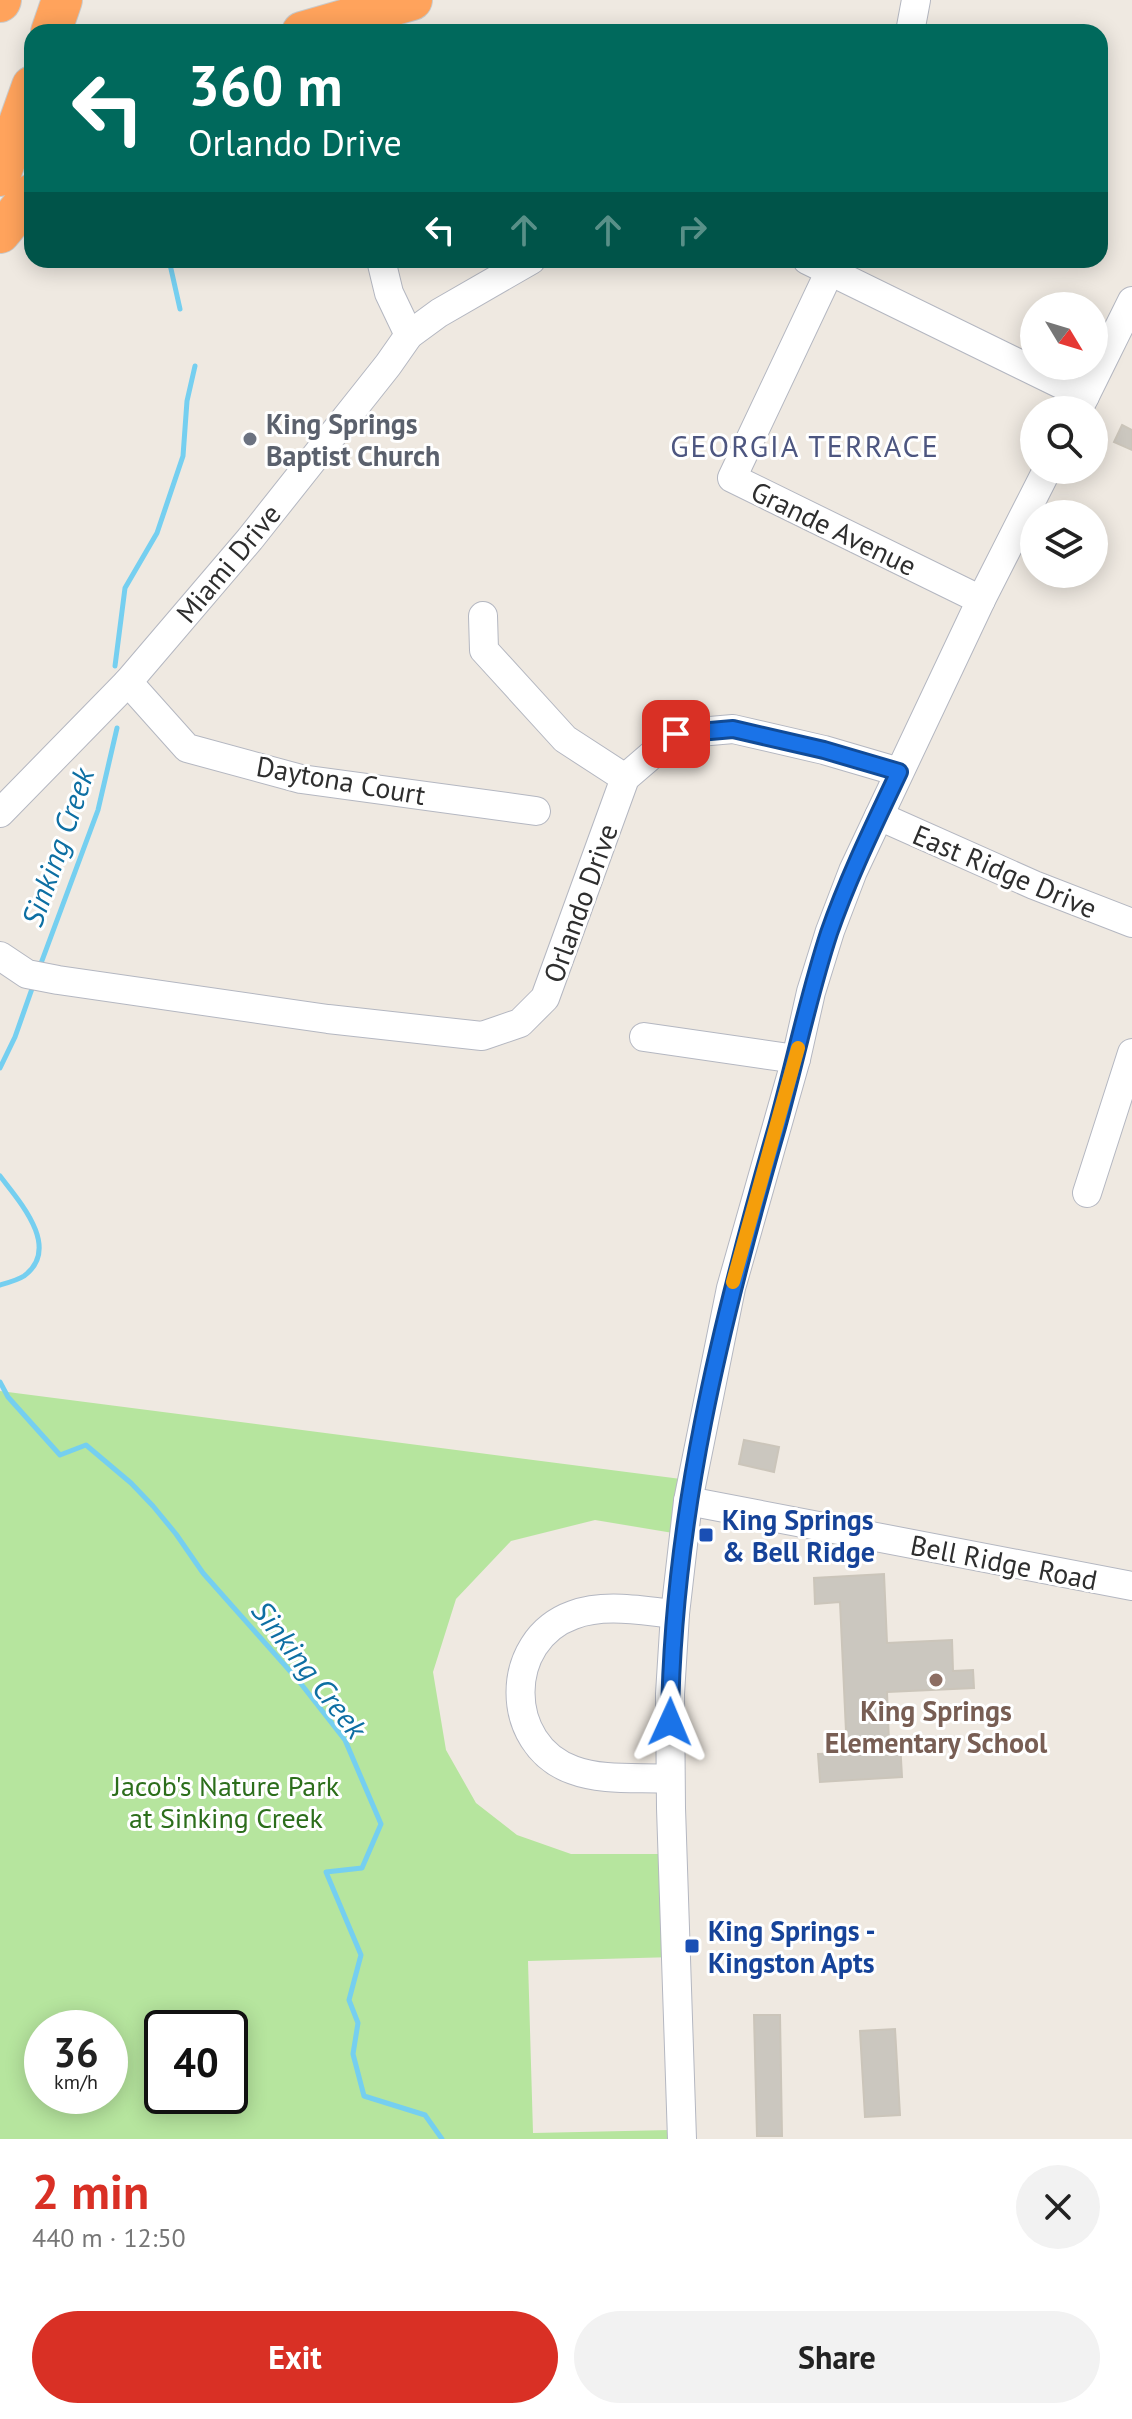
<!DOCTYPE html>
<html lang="en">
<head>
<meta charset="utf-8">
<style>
  :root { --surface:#fff; --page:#f2f2f2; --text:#222; --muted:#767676; --accent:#d93025 }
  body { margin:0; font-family:"PT Sans",sans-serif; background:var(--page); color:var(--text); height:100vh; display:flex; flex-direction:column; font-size:30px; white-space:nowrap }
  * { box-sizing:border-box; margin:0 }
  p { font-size:26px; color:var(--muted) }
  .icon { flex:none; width:44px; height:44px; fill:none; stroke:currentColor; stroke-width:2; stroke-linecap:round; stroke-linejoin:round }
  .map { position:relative; height:2139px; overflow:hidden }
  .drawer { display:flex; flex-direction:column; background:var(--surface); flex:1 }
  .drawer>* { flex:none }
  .hud { position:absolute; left:24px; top:24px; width:1084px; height:244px; border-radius:24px; box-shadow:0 4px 20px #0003; background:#00695c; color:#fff; overflow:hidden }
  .needle { width:52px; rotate:128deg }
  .tools { position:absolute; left:1020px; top:292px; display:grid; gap:16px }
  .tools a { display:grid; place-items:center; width:88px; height:88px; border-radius:50%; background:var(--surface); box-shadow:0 4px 20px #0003; font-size:40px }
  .speed { position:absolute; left:24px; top:2010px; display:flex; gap:16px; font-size:40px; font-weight:700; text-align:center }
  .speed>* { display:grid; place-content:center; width:104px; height:104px; border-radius:50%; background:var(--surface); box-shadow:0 4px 20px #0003; line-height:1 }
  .speed small { font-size:20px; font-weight:400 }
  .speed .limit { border:4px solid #111; border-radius:12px; background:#fff; color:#111 }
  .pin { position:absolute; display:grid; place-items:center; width:68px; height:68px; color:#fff; margin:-34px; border-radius:16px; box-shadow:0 4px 12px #0006 }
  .me { position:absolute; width:88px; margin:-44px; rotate:1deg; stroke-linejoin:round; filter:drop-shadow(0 0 6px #0008) }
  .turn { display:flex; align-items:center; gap:28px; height:168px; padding:0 32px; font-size:36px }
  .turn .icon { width:104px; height:104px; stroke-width:2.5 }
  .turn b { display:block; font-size:56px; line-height:68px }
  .lanes { display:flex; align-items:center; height:76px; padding:0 32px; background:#0003; justify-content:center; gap:40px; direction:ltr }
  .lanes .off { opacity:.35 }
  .round { display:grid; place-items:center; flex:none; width:84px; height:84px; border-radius:42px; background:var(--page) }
  .headline { display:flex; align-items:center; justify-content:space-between; height:136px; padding:0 32px }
  h1 { font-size:48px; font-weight:600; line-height:60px; color:var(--accent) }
  .button { display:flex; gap:16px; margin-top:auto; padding:16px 32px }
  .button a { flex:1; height:92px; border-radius:48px; background:var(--accent); color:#fff; font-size:32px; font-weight:600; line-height:92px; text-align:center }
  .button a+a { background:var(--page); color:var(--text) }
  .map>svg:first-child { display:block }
  .green { fill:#b6e59e; fill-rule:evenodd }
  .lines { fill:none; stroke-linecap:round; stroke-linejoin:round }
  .stream { stroke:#75cff0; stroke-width:5 }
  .building { fill:#cbc7bf; stroke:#cbc5ba; stroke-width:2 }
  .minor-casing { stroke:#b4b7c1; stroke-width:30 }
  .highway-casing { stroke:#c9c9c9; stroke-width:42 }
  .minor { stroke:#fff; stroke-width:28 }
  .highway { stroke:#ffa35c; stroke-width:40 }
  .route-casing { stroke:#114b97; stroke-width:20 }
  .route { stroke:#1a73e8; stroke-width:14 }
  .slow { stroke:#f59e0b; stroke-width:14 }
  .worship-dot { fill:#6b7280; stroke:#fff; stroke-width:3 }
  .transit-dot { fill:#1a4fb4; stroke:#fff; stroke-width:3 }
  .education-dot { fill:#8d6e63; stroke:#fff; stroke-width:3 }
  .labels { text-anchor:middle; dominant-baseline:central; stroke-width:6; stroke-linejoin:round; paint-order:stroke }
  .worship-label { font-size:28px; font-weight:bold; fill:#5b616d; stroke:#fff; text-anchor:start }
  .street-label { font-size:28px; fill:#2e2e2e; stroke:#fff }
  .transit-label { font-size:28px; font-weight:bold; fill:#164399; stroke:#fff; text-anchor:start }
  .education-label { font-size:28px; font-weight:bold; fill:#785e54; stroke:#fff }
  .park-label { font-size:28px; fill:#2c6e1b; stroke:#fff }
  .neighbourhood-label { font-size:30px; letter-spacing:2px; fill:#4d5680; stroke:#fff }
  .water-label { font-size:30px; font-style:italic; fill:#0d6fa3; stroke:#fff }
</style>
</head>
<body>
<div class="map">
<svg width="1132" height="2139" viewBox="0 0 1132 2139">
  <rect width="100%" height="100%" fill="#efe9e1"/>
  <path class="green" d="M0 1391 681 1479 673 1533 595 1520 511 1541 456 1599 433 1672 446 1750 476 1803 517 1835 571 1854H672L675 1957 528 1961 533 2133 671 2130V2139H0ZM42 2028H110V2096H42ZM162 2028H230V2096H162Z"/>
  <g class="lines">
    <g class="stream">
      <polyline points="169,260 180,309"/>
      <polyline points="115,666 125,588 157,533 183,456 187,401 195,366"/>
      <polyline points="40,966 98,810 117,728"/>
      <polyline points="0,1068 15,1037 34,983"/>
      <path d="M0 1176C19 1201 62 1248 24 1276 18 1280 7 1283 0 1285"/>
      <polyline points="0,1382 8,1397 60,1455 86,1445 131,1483 153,1506 176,1534 203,1573 298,1680 345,1740 381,1824 362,1868 326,1872 361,1955 349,2000 358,2023 353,2054 364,2096 425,2115 442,2139"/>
    </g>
  </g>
  <g class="building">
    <polygon points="1122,425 1132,430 1132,450 1114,442"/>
    <polygon points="744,1440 779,1447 774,1472 739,1464"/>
    <polygon points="884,1574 887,1643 952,1640 953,1671 973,1670 974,1688 887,1692 889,1742 900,1741 902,1777 820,1782 818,1754 847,1753 840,1602 815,1604 814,1578"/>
    <polygon points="754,2015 780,2015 782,2136 757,2136"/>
    <polygon points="895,2029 900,2115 865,2117 860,2031"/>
  </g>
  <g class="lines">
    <g class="minor-casing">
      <g id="minor">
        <polyline points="910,32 916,0"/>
        <polyline points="381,260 389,293 409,335"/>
        <polyline points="807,260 1085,396"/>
        <polyline points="835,260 732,478 981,600"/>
        <polyline points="1078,410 1132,301"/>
        <polyline points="483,616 484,650 565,739 625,778"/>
        <polyline points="128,682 187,748 301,779 536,811"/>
        <polyline points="0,813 128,682 250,539 388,365 409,335 439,313 531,260"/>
        <polyline points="879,816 1034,885 1132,923"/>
        <polyline points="0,956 27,974 58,980 328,1019 482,1036 520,1023 545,998 625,778 676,734 733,729 824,750 899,772"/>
        <polyline points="644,1037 796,1059"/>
        <polyline points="1087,1193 1132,1053"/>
        <polyline points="688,1501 1132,1586"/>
        <path d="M670 1779C639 1777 602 1781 573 1770 503 1745 503 1640 573 1615 605 1603 642 1611 675 1614"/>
        <polyline points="682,2139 671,1808 670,1694 675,1614 688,1501 731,1288 796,1059 811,992 830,931 853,871 981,600 1047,470"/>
      </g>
    </g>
    <g class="highway-casing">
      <g id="highway">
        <polyline points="0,2 1,0"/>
        <polyline points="51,32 62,0"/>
        <polyline points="302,32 412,0"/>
        <polyline points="0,176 32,86"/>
        <polyline points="0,233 32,194"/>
      </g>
    </g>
    <use href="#minor" class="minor"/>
    <use href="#highway" class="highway"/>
  </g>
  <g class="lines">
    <g class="route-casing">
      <path id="route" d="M670 1722C672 1518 721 1322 777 1127 795 1062 808 997 829 933 848 878 874 825 899 772L824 750 733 729 676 734"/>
    </g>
    <use href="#route" class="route"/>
    <polyline class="slow" points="733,1282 798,1048"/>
  </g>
  <circle class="worship-dot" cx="250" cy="439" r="8"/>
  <g class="transit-dot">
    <rect x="698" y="1527" width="16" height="16" rx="4"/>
    <rect x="684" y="1938" width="16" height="16" rx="4"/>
  </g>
  <circle class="education-dot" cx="936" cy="1680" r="8"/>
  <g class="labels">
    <g class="worship-label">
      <text x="266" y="423">King Springs<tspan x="266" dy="32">Baptist Church</tspan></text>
    </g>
    <g class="street-label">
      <text transform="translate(834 528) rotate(26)">Grande Avenue</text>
      <text transform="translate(228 563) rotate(-50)">Miami Drive</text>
      <text transform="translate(341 780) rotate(10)">Daytona Court</text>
      <text transform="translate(1005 871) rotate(23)">East Ridge Drive</text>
      <text transform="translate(580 903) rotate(-70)">Orlando Drive</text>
      <text transform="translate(1004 1562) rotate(11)">Bell Ridge Road</text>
    </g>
    <g class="transit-label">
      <text x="722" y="1519">King Springs<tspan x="722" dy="32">&amp; Bell Ridge</tspan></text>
      <text x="708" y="1930">King Springs -<tspan x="708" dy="32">Kingston Apts</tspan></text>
    </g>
    <g class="education-label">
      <text x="936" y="1710">King Springs<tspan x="936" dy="32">Elementary School</tspan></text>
    </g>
    <g class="park-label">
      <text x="226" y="1785">Jacob's Nature Park<tspan x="226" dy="32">at Sinking Creek</tspan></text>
    </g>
    <g class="neighbourhood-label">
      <text x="805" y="445">GEORGIA TERRACE</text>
    </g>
    <g class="water-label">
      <text transform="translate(57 847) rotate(-71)">Sinking Creek</text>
      <text transform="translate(310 1669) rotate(52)">Sinking Creek</text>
    </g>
  </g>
</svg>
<div class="tools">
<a><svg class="needle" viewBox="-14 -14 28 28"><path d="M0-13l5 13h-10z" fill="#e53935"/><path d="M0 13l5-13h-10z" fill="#767676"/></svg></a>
<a><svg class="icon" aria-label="search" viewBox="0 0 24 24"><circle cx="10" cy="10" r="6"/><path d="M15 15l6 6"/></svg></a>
<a><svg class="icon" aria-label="layers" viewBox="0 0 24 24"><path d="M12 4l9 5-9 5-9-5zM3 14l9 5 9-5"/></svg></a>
</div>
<div class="speed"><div>36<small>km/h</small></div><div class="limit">40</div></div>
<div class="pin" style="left:676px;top:734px;background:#d93025"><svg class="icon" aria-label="arrive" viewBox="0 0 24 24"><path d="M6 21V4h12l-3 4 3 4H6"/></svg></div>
<svg class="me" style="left:670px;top:1722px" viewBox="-20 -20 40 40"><path d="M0-17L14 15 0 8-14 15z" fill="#1a73e8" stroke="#fff" stroke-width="4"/></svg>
<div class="hud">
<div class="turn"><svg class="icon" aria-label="left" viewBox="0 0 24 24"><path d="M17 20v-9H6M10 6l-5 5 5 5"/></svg><div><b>360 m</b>Orlando Drive</div></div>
<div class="lanes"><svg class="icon" aria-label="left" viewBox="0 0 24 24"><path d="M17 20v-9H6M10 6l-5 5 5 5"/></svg><svg class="icon off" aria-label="ahead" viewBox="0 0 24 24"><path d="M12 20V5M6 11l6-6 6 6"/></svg><svg class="icon off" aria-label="ahead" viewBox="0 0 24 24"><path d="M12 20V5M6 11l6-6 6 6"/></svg><svg class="icon off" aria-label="right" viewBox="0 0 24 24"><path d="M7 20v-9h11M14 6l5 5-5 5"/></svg></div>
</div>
</div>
<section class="drawer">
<div class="headline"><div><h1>2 min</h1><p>440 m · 12:50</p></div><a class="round"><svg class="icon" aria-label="close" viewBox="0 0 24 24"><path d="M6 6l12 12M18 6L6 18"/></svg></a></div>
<div class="button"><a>Exit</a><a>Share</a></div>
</section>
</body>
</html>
